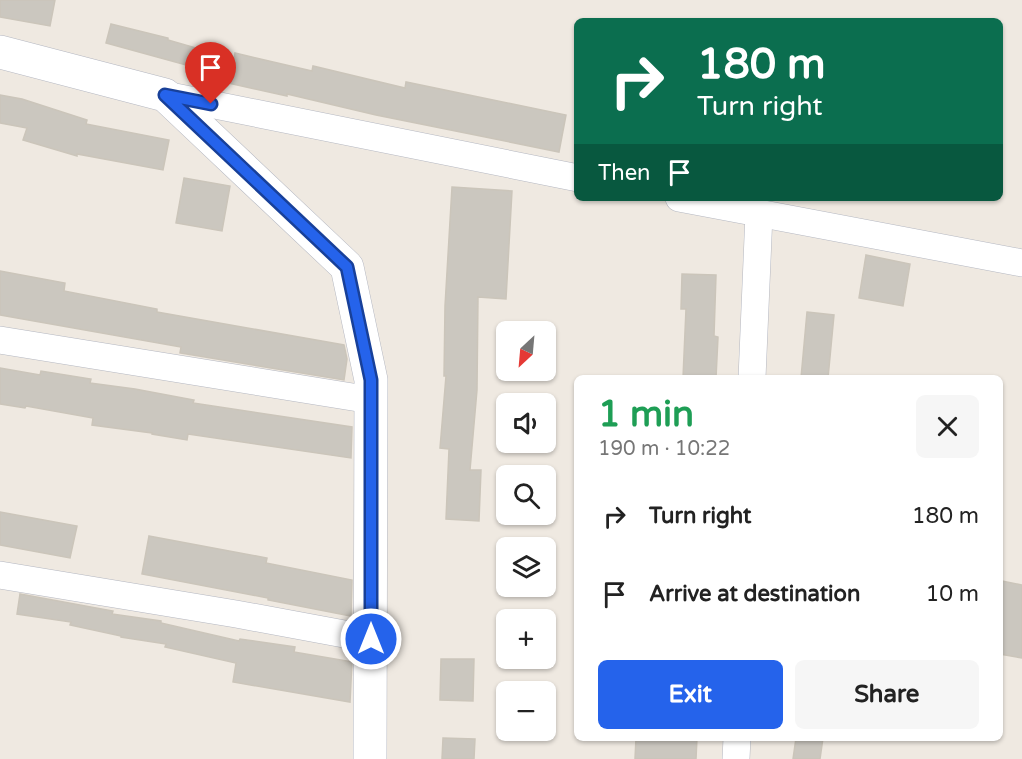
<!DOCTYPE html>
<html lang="en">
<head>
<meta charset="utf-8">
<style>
  :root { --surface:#fff; --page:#f6f6f6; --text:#222; --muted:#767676; --accent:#2563eb }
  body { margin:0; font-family:"Varela Round",sans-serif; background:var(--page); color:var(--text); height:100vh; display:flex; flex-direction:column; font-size:22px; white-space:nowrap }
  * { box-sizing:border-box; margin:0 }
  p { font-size:20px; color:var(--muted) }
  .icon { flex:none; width:33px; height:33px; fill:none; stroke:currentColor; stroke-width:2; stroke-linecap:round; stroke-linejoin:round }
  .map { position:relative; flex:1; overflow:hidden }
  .details { position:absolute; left:574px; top:375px; width:429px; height:366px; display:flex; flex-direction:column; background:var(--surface); border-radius:9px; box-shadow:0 2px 4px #0004 }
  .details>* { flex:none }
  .guide { position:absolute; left:574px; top:18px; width:429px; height:183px; border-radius:9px; box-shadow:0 2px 4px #0004; background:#0b6e4f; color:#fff; overflow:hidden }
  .needle { width:39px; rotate:206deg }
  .fabs { position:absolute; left:496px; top:321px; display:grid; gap:12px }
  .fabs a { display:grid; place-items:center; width:60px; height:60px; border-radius:9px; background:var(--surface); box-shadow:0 2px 4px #0004; font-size:30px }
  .pin { position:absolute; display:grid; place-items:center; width:51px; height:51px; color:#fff; margin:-62px -26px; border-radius:50% 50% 50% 0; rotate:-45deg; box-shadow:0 0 6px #0007 }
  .pin .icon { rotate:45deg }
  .me { position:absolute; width:66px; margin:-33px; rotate:0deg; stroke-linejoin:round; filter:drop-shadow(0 0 4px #0008) }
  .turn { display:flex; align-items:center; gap:21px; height:126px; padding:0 24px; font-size:27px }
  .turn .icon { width:78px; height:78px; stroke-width:2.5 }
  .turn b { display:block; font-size:42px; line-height:51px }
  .then { display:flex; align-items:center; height:57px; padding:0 24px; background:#0003; gap:12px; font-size:22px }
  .round { display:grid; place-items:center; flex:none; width:63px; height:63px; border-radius:9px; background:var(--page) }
  .head { display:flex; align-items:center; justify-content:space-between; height:102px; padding:0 24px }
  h1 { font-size:36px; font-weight:800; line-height:45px; color:#1e9e55 }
  .primary-button { display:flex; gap:12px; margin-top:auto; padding:12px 24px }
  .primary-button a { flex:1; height:69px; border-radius:9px; background:var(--accent); color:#fff; font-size:24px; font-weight:800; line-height:69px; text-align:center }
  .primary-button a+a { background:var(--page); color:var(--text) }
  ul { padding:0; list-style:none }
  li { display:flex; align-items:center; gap:18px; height:78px; padding:0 24px }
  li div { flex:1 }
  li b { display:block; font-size:22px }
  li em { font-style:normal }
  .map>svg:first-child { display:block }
  .building { fill:#cbc7bf; stroke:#cbc5ba; stroke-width:1.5 }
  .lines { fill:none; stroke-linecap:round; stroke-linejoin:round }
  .minor-casing { stroke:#b4b7c1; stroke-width:28 }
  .tertiary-casing { stroke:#b4b7c1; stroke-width:34 }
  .minor { stroke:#fff; stroke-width:27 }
  .tertiary { stroke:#fff; stroke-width:33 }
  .route-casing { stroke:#184099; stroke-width:15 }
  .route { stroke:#2563eb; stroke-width:10 }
</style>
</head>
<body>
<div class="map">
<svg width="1022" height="759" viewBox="0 0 1022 759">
  <rect width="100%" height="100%" fill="#efe9e1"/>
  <g class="building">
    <polygon points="0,0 55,0 50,26 0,17"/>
    <polygon points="111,24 168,38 168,40 234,59 235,53 312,71 313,66 405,88 406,82 566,115 559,152 376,115 287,94 287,96 228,83 230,77 106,43"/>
    <polygon points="0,95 22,99 87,120 86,124 169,140 163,170 77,154 77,156 23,140 27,128 0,123"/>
    <polygon points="184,178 230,186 222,231 176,223"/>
    <polygon points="452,187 512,191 506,299 478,297 477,390 470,470 481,470 479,521 446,519 449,449 440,448 446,376 444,376 445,306"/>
    <polygon points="866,255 910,264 903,306 859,298"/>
    <polygon points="0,271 65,283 64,291 157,309 157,312 344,345 347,359 344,380 180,353 181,347 0,315"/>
    <polygon points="682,274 716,275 714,336 718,337 716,378 683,378 686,309 681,309"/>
    <polygon points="807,312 834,315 828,378 801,378"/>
    <polygon points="0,368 40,375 41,371 91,379 90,383 135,389 194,400 193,403 352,427 351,458 188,434 187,440 152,434 152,433 92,425 93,418 26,406 25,408 0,404"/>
    <polygon points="0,512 77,526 70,558 0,545"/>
    <polygon points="149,536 267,558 266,563 352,580 351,616 268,600 268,598 142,574"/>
    <polygon points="1002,581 1022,585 1022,658 1000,654 1000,592"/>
    <polygon points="20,594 113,611 112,614 161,621 161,623 239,641 240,639 295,647 294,652 352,662 350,702 233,682 236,663 165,647 166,644 121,637 121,636 70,625 71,622 17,614"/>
    <polygon points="441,659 474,659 473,701 440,700"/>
    <polygon points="443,738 475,739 474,759 442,759"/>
    <polygon points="636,738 697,738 696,759 635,759"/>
    <polygon points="796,738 823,738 820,759 793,759"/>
  </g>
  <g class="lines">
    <g class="minor-casing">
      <g id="minor">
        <polyline points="165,95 578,178"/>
        <polyline points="679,198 1022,263"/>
        <polyline points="0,340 371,400"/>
        <polyline points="752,378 759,214"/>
        <polyline points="0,575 236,614 371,639"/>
        <polyline points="736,759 737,738"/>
      </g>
    </g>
    <g class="tertiary-casing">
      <polyline id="tertiary" points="0,52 165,95 347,267 371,380 370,759"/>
    </g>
    <use href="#minor" class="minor"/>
    <use href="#tertiary" class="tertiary"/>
  </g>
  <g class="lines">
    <g class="route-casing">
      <polyline id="route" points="211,104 165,95 347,267 371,380 371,639"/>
    </g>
    <use href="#route" class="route"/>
  </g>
</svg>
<div class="fabs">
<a><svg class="needle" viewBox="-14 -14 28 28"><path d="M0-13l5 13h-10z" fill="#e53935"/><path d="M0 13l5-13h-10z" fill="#767676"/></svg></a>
<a><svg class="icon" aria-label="sound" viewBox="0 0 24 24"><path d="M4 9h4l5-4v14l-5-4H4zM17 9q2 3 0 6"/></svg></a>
<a><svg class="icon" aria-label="search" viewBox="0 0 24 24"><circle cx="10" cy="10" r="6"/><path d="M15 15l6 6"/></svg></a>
<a><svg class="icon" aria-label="layers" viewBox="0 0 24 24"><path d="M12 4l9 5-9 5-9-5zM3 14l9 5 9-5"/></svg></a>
<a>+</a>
<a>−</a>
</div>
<div class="pin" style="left:211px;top:104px;background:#d93025"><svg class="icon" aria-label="arrive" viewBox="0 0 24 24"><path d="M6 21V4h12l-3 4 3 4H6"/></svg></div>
<svg class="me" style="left:371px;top:639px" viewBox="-20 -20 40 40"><circle r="17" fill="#2563eb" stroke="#fff" stroke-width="3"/><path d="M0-11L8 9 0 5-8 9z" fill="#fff"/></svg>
<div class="guide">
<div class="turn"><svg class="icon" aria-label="right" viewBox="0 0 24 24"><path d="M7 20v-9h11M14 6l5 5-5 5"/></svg><div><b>180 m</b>Turn right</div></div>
<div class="then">Then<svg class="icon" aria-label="arrive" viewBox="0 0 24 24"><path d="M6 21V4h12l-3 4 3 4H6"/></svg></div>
</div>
<section class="details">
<div class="head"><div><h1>1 min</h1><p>190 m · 10:22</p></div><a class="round"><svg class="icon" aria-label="close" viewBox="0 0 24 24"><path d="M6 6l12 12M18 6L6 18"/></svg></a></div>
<ul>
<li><svg class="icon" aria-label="right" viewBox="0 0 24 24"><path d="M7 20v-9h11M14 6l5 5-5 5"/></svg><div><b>Turn right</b></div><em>180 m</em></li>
<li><svg class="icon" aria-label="arrive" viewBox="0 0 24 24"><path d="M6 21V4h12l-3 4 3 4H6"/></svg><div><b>Arrive at destination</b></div><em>10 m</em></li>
</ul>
<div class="primary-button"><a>Exit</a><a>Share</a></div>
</section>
</div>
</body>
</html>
